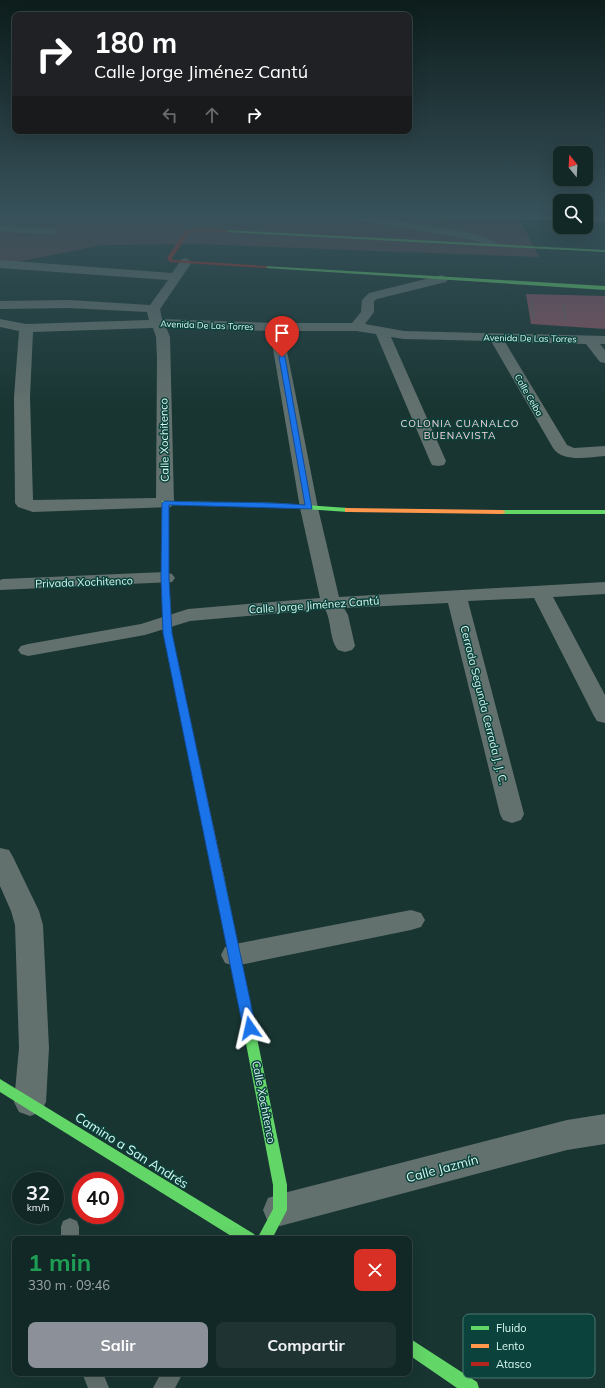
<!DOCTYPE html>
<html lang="es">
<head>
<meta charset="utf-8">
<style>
  :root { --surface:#122826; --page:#1f3432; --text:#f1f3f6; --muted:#9ca6a7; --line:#314443; --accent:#8c9099 }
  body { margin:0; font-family:Mulish,sans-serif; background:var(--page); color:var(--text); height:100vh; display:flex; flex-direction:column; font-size:15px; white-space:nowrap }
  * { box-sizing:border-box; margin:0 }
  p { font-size:13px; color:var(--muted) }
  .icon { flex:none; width:22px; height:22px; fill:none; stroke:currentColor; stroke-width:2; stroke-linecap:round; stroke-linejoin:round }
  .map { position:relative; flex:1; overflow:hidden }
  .drawer { position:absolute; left:12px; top:1236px; width:400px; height:140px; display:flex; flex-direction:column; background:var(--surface); border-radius:8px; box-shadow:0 4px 16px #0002,0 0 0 1px var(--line) }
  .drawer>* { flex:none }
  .guide { position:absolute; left:12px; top:12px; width:400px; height:122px; border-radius:8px; box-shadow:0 4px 16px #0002,0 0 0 1px var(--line); background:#202124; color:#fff; overflow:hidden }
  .needle { width:26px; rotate:342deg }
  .tools { position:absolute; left:553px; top:146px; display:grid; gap:8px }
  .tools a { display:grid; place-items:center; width:40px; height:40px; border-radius:8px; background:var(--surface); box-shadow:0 4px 16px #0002,0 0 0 1px var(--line); font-size:20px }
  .speed { position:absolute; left:12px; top:1172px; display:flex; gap:8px; font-size:20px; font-weight:700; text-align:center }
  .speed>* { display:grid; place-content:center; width:52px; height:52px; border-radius:50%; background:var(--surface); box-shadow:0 4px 16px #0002,0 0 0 1px var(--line); line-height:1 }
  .speed small { font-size:10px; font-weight:400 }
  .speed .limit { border:6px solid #d22; background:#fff; color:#111 }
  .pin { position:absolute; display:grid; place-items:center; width:34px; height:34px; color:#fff; margin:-41px -17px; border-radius:50% 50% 50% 0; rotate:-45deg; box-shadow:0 0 4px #0007 }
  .pin .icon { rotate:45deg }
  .me { position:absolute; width:44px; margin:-22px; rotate:349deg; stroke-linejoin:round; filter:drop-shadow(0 0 3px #0008) }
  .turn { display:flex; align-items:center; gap:14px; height:84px; padding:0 16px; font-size:18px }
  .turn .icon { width:52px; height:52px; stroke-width:2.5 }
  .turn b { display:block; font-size:28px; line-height:34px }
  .lanes { display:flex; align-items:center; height:38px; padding:0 16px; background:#0003; justify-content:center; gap:20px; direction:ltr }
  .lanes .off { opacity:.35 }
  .round { display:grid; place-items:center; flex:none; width:42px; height:42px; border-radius:8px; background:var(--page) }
  .summary { display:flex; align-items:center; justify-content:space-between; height:68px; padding:0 16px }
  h1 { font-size:24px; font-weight:700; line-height:30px; color:#1e9e55 }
  .action { display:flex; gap:8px; margin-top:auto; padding:8px 16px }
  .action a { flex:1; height:46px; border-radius:8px; background:var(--accent); color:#fff; font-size:16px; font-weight:700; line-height:46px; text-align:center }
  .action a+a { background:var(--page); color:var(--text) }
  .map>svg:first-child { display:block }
  .green { fill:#63434d }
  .forest { fill:#865262 }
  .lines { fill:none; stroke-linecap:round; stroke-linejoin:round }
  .path { stroke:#5d6d6b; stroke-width:1.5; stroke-dasharray:2 1; stroke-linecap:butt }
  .lane { fill:#63716e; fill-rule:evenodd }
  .street { fill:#63716e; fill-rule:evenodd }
  .fast { fill:#63d668; fill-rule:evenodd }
  .slow { fill:#ff974d; fill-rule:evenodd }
  .jam { fill:#b3261e; fill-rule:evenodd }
  .route { fill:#1a73e8; stroke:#114b97 }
  .labels { text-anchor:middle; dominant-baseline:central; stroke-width:3; stroke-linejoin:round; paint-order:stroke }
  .far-street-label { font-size:9px; fill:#d9f9f3; stroke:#0b423b }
  .far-neighbourhood-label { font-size:10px; letter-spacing:1px; fill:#fbd8e0; stroke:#0b423b }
  .street-label { font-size:11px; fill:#d9f9f3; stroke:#0b423b }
  .near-street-label { font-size:13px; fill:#d9f9f3; stroke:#0b423b }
  .key { fill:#0b423b; stroke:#497972; stroke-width:1 }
  .key-label { font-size:11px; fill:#d9f9f3 }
</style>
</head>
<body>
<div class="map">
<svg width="605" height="1388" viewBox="0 0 605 1388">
  <rect width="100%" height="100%" fill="#183532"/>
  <polygon class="green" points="0,214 545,214 520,220 539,257 198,244 103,245 2,265 0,268"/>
  <polygon class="forest" points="526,294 605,296 605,329 531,324"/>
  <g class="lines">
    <g class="path">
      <polyline points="531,302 534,319"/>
      <polyline points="563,305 566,320"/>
    </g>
    <g class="lane">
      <polygon points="70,1218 77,1221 79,1227 79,1239 61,1239 61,1227 63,1221"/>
      <polygon points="82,1373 103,1373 109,1388 88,1388"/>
      <polygon points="161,1373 183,1373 175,1388 153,1388"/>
    </g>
    <g class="street">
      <polygon points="345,214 359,214 476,234 496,242 498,244 492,247 473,240 358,220 346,216"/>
      <polygon points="392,214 560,214 560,220 447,220 397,217"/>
      <rect x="586" y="216" width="19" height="6"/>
      <polygon points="0,226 52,228 58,231 52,234 0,232"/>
      <path d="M186 258 192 262 160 309 162 319 276 323H352L361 312 362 300 369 293 442 275 448 279 446 282 377 299 374 301V312L365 324 404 331 605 336V344H600L605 350V363L600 362 586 344 505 342 567 445 574 448 605 446V456C589 457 563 463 553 448L491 341 404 339 391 337 446 461 444 465 438 466 432 465 430 461 376 334 356 331H283L318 508 339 597 605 582V594L553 597 605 695V723L597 721 594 716 534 598 468 601 524 814 521 820 512 823 503 820 500 814 448 603 344 608 348 615 355 646 352 650 345 652 338 650C329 639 332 622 325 609L190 621 145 635 28 656 21 654 18 650 21 646 28 644 141 624 188 609 320 598 300 508 270 331 166 327 170 337 174 503 171 507 33 512 18 507 15 503 14 397 19 331 0 327V319L26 324 149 320 147 312 69 308 0 309V301L69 300 150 305 168 280 0 268V260L172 273 182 259ZM153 328 156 337 157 358 156 498 33 500 30 397 33 332Z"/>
      <polygon points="165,572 172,574 175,578 172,582 0,590 0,580 3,579"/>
      <polygon points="0,848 9,850 13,857 39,911 43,925 49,1048 46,1102 41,1112 30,1116 19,1112 14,1102 19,1048 15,925 11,911 0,886"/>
      <polygon points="411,910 421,913 425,920 421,927 411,930 235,966 225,963 221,955 225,947 235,944"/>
      <polygon points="605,1114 605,1144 567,1150 280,1226 268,1222 263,1210 268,1198 280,1194 567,1120"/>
    </g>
    <g class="fast">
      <polygon points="224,230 605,250 605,252 226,232"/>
      <polygon points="264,266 605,286 605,290 266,268 264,267"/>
      <polygon points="162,501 276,503 348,508 352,510 348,512 276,507 169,505 169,578 172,633 180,673 176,676 172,673 164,633 161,578"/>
      <rect x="499" y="510" width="106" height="4"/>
      <polygon points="219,872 223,873 224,876 287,1185 287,1210 272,1239 257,1239 273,1209 273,1185 214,876 215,873"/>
      <polygon points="0,1079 254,1234 256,1239 236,1239 0,1092"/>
      <polygon points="409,1338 477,1382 479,1388 457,1388 409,1355"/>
    </g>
    <g class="slow">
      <polygon points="345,508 502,510 506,512 502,514 348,512 345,512"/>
      <polygon points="176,670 180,673 224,876 223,879 219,880 215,879 214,876 172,673"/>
    </g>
    <polygon class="jam" points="197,229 226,230 228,231 226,232 197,231 189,233 172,258 173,260 266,266 268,267 266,268 170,262 167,258 185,231"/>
  </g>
  <linearGradient id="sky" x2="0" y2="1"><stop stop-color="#0d1d1c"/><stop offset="0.52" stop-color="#37515a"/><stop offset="1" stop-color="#37515a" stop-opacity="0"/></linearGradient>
  <rect width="605" height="408" fill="url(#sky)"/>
  <path class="route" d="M282 355 285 357 312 509 169 505V578L172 633 256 1028 254 1032 250 1033 245 1032 243 1028 163 633 161 578 162 503 165 501C212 503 258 501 305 505L279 357Z"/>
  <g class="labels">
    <g class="far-street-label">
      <text transform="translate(207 325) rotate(2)">Avenida De Las Torres</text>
      <text transform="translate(530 338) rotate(1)">Avenida De Las Torres</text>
      <text transform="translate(529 395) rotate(60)">Calle Ceiba</text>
    </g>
    <g class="far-neighbourhood-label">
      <text x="460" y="423">COLONIA CUANALCO<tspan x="460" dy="12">BUENAVISTA</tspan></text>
    </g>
    <g class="street-label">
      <text transform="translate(164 440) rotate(-91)">Calle Xochitenco</text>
      <text transform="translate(84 582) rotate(-2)">Privada Xochitenco</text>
      <text transform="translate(314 605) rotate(-4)">Calle Jorge Jiménez Cantú</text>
      <text transform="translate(484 705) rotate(76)">Cerrada Segunda Cerrada J. J. C.</text>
      <text transform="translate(264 1102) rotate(79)">Calle Xochitenco</text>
    </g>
    <g class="near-street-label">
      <text transform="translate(132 1150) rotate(32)">Camino a San Andrés</text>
      <text transform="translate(442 1168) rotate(-15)">Calle Jazmín</text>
    </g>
  </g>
  <rect x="463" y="1314" width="132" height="64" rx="6" class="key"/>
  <rect x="471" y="1326" width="18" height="4" fill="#63d668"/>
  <rect x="471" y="1344" width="18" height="4" fill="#ff974d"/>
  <rect x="471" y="1362" width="18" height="4" fill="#b3261e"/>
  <g class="key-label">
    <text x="496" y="1332">Fluido</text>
    <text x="496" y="1350">Lento</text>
    <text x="496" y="1368">Atasco</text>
  </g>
</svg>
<div class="tools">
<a><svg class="needle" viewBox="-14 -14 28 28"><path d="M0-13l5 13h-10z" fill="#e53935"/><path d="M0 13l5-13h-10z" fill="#9ca6a7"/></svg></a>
<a><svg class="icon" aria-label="search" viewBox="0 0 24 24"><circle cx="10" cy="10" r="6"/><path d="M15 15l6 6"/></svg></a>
</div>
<div class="speed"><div>32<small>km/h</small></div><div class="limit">40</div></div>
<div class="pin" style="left:282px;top:357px;background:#d93025"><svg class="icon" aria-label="arrive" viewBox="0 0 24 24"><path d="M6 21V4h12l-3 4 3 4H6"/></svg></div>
<svg class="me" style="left:250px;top:1028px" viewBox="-20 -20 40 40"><path d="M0-17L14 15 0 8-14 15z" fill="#1a73e8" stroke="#fff" stroke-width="4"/></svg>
<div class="guide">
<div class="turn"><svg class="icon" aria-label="right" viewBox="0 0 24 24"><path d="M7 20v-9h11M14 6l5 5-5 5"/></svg><div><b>180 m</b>Calle Jorge Jiménez Cantú</div></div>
<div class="lanes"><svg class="icon off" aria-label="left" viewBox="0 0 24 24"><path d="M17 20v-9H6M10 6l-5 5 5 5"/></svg><svg class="icon off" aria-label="ahead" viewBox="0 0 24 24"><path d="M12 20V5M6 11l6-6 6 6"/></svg><svg class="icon" aria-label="right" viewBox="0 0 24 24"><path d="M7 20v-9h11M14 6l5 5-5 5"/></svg></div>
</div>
<section class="drawer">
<div class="summary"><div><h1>1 min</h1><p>330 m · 09:46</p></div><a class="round" style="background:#d93025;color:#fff"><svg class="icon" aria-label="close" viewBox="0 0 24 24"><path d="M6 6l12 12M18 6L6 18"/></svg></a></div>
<div class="action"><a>Salir</a><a>Compartir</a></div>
</section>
</div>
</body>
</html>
